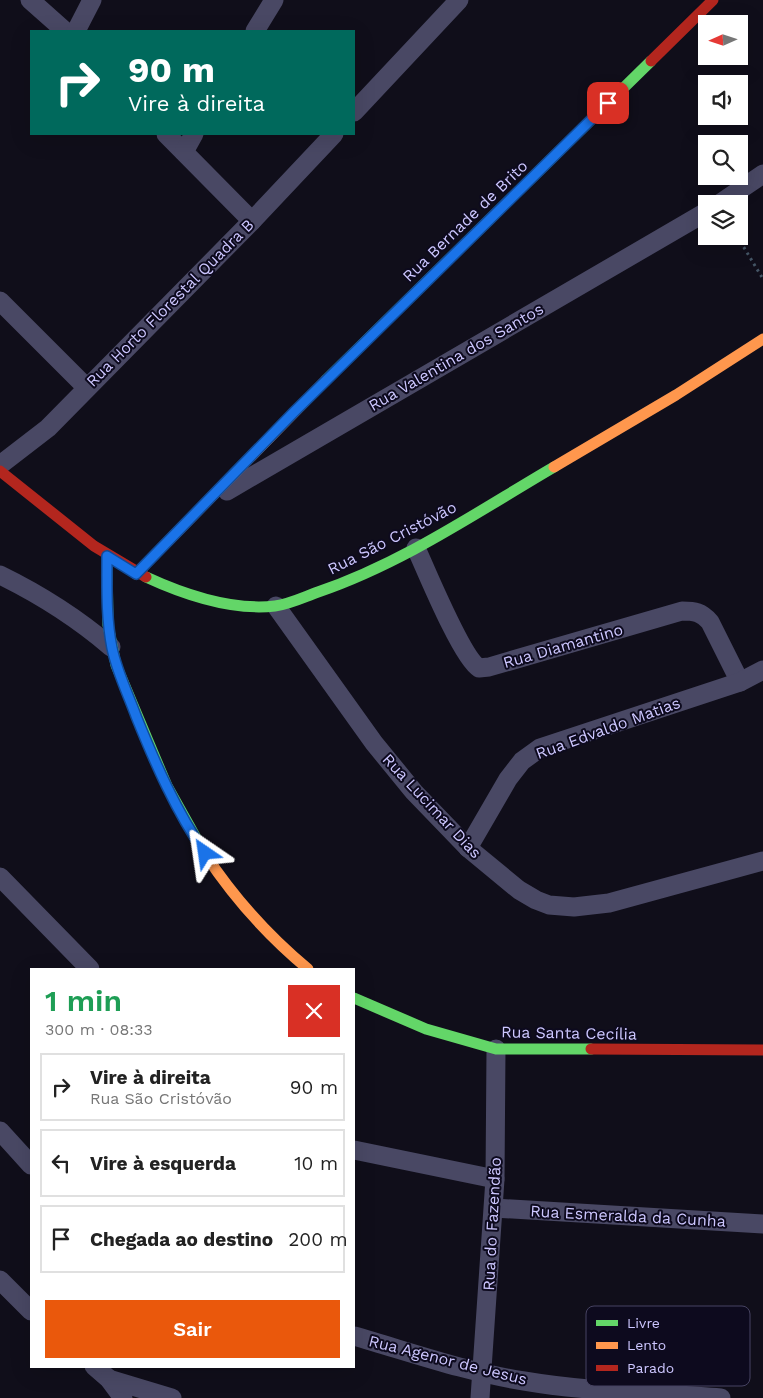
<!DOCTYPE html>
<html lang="pt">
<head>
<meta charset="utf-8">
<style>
  :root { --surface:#fff; --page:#f6f6f6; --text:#222; --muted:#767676; --line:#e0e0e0; --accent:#ea580c }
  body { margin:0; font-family:"Work Sans",sans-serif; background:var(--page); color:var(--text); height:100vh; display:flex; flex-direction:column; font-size:19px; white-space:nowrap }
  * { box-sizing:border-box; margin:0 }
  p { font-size:16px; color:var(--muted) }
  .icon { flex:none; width:28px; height:28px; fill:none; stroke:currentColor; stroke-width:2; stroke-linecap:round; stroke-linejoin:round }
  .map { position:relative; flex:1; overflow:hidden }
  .details { position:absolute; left:30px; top:968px; width:325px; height:400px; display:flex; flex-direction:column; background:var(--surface); border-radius:0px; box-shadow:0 5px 20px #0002 }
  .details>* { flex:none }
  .top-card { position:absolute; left:30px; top:30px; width:325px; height:105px; border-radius:0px; box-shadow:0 5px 20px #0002; background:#00695c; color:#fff; overflow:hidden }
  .needle { width:32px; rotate:267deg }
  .fabs { position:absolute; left:698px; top:15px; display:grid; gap:10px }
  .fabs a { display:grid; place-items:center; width:50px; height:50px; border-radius:0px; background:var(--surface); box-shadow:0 5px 20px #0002; font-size:25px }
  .pin { position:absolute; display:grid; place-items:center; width:42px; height:42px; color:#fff; margin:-21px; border-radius:10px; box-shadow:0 2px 8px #0006 }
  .me { position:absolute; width:55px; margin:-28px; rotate:328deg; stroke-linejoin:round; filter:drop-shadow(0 0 4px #0008) }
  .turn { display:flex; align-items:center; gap:18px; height:105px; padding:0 15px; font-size:22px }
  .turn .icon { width:65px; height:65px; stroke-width:2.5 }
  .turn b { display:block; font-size:35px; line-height:42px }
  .round { display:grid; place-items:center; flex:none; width:52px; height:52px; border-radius:0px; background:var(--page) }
  .summary { display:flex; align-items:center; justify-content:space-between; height:85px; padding:0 15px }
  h1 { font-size:30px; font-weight:600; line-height:38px; color:#1e9e55 }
  .button { display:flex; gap:10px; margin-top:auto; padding:10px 15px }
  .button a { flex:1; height:58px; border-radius:0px; background:var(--accent); color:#fff; font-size:20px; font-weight:600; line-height:58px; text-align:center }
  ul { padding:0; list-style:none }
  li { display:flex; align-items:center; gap:15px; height:68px; margin:0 10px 8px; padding:0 5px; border:2px solid var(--line); border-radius:0px }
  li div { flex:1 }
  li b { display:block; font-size:19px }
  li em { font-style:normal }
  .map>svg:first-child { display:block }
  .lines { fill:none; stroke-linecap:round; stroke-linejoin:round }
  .path { stroke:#445565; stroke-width:3; stroke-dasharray:2.5 4; stroke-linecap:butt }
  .street { stroke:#494864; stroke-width:19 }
  .fast { stroke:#63d668; stroke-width:11 }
  .slow { stroke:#ff974d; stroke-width:11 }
  .jam { stroke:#b3261e; stroke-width:11 }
  .route-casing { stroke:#114b97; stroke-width:12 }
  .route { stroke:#1a73e8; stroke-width:9 }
  .labels { text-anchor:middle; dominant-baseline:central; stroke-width:4; stroke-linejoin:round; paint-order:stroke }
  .street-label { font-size:16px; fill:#cdc7ff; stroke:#0d0a1e }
  .key { fill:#0d0a1e; stroke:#474362; stroke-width:1 }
  .key-label { font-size:14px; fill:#cdc7ff }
</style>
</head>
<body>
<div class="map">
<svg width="763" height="1398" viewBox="0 0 763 1398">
  <rect width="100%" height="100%" fill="#100e1a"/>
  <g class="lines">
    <polyline class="path" points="737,236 763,279"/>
    <g class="street">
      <polyline points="30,0 65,31"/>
      <polyline points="76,31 92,0"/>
      <polyline points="255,31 274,0"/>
      <polyline points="354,112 459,0"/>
      <polyline points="166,134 252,221"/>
      <polyline points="184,152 194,134"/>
      <polyline points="719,204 763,174"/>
      <polyline points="0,301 86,387"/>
      <polyline points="0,465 48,428 252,221 334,134"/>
      <polyline points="227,491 706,212"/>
      <path d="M416 548C426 570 462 658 479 668L489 667 682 611C695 611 701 612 710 622L740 682"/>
      <path d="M0 575C41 595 77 618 111 647"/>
      <polyline points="276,606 374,743 414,792 468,848 519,890 536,900 549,905 574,907 609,903 763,861"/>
      <polyline points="468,848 508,779 522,761 540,748 740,682 763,670"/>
      <polyline points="0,877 90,969"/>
      <polyline points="0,1131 31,1165"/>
      <polyline points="354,1150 495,1179"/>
      <polyline points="494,1208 763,1224"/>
      <polyline points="0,1280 31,1311"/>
      <path d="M354 1336C410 1352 466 1372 524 1381 589 1392 656 1393 721 1398"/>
      <polyline points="94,1366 109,1379 123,1398"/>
      <polyline points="109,1379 172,1398"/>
      <polyline points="480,1398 495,1179 496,1049"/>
    </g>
    <g class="fast">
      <polyline points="326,380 651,61"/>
      <polyline points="107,557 108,625 116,665 167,786 205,854"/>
      <path d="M146 577C185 595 231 611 275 606 290 604 304 597 318 592 403 563 477 512 554 467"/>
      <polyline points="354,998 426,1029 496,1049 591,1049"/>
    </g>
    <g class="slow">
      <polyline points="554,467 676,395 763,339"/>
      <polyline points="136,574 326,380"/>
      <path d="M205 854C234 898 267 935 308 969"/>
    </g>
    <g class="jam">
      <polyline points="651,61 713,0"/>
      <polyline points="0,471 94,546 146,577"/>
      <polyline points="591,1049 763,1050"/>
    </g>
  </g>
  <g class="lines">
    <g class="route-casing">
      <path id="route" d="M205 853C176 811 155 763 136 716 128 694 117 672 112 648 106 618 107 587 107 556L136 574 294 412 608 103"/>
    </g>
    <use href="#route" class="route"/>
  </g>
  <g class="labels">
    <g class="street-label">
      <text transform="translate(465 221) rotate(-44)">Rua Bernade de Brito</text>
      <text transform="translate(170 303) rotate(-45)">Rua Horto Florestal Quadra B</text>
      <text transform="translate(456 357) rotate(-30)">Rua Valentina dos Santos</text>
      <text transform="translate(392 538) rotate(-27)">Rua São Cristóvão</text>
      <text transform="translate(563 646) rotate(-16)">Rua Diamantino</text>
      <text transform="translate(608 728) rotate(-20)">Rua Edvaldo Matias</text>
      <text transform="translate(432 806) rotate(47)">Rua Lucimar Dias</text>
      <text transform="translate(569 1033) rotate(1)">Rua Santa Cecília</text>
      <text transform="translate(628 1216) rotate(3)">Rua Esmeralda da Cunha</text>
      <text transform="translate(492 1224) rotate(-87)">Rua do Fazendão</text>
      <text transform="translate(448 1360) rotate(14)">Rua Agenor de Jesus</text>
    </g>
  </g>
  <rect x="586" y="1306" width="164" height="80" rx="8" class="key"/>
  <rect x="596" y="1320" width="22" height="6" fill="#63d668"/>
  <rect x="596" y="1342" width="22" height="7" fill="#ff974d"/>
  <rect x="596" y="1365" width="22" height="6" fill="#b3261e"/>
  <g class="key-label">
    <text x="627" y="1328">Livre</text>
    <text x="627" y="1350">Lento</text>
    <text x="627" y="1373">Parado</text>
  </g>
</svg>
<div class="fabs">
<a><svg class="needle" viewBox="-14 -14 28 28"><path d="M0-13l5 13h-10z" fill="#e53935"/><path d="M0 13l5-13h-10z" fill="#767676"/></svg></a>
<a><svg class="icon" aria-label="sound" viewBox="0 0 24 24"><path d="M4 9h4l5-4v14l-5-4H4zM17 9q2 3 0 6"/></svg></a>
<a><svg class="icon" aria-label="search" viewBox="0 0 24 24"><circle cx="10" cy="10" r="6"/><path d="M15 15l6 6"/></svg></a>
<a><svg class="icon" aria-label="layers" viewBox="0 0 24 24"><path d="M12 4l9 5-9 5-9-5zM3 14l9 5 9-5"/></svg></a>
</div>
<div class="pin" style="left:608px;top:103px;background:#d93025"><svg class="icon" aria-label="arrive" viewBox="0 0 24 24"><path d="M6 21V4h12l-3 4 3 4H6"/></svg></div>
<svg class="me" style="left:205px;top:853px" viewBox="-20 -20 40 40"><path d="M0-17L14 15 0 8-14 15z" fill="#1a73e8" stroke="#fff" stroke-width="4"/></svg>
<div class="top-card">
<div class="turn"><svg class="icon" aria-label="right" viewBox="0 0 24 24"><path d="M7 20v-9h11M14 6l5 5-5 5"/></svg><div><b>90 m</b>Vire à direita</div></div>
</div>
<section class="details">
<div class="summary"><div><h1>1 min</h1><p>300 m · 08:33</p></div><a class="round" style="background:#d93025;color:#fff"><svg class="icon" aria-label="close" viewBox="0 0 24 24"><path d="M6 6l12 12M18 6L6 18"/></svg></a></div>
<ul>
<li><svg class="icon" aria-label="right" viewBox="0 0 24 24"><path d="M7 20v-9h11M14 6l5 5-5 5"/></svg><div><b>Vire à direita</b><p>Rua São Cristóvão</p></div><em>90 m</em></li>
<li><svg class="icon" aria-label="left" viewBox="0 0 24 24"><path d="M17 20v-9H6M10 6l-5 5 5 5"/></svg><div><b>Vire à esquerda</b></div><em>10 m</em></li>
<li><svg class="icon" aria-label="arrive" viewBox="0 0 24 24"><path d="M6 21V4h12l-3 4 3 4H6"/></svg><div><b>Chegada ao destino</b></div><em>200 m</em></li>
</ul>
<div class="button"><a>Sair</a></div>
</section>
</div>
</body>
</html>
